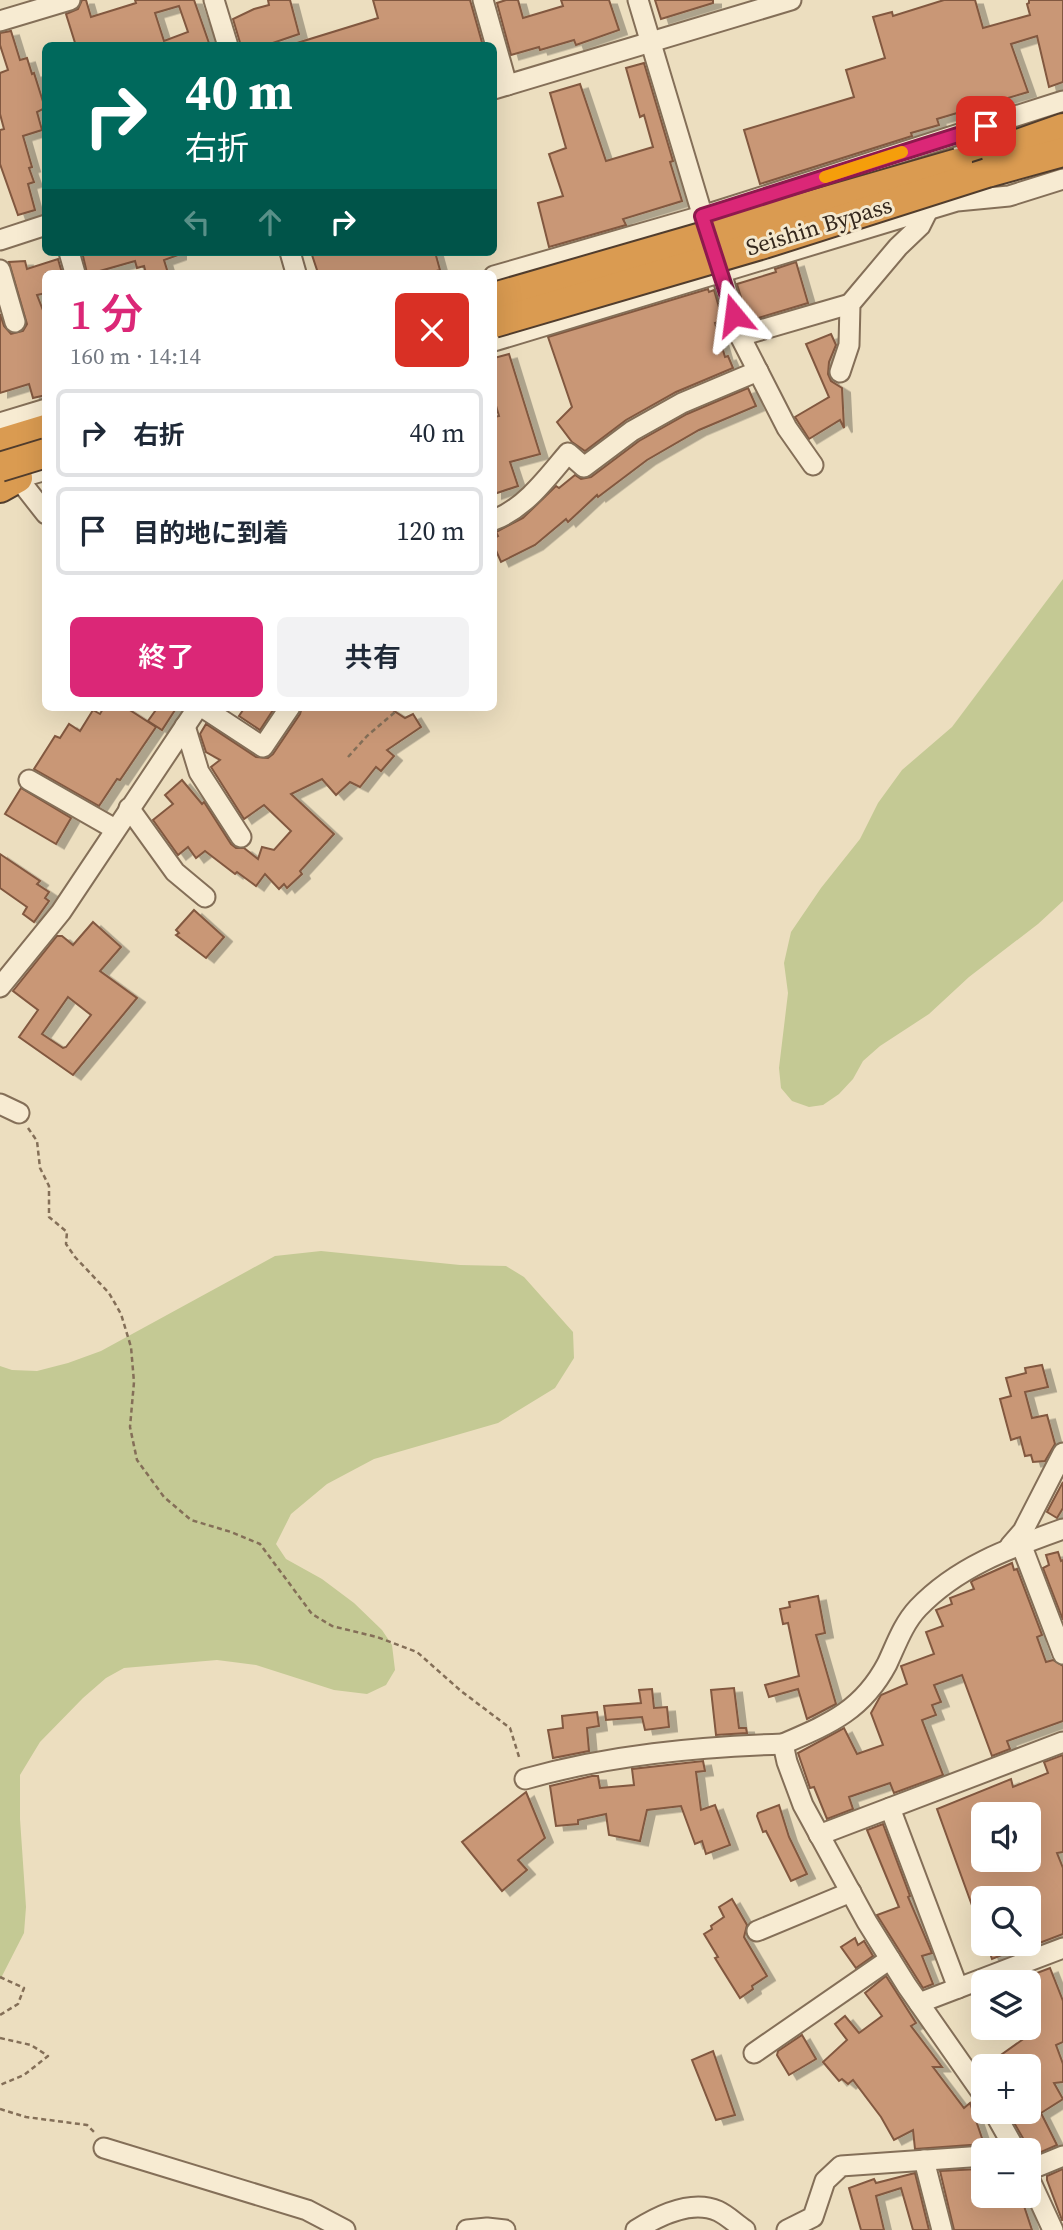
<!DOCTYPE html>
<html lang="ja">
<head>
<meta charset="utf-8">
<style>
  :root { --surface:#fff; --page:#f2f2f3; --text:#1f2937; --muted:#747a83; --line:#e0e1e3; --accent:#db2777 }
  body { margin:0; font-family:"Source Serif 4","Noto Sans JP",serif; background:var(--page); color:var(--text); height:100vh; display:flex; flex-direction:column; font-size:26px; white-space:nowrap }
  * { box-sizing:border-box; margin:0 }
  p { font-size:23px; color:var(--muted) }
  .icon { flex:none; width:38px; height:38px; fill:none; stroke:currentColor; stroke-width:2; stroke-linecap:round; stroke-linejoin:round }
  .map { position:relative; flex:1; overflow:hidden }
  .drawer { position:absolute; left:42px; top:270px; width:455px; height:441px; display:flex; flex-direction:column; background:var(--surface); border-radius:10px; box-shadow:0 7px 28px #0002 }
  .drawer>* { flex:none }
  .top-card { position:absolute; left:42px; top:42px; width:455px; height:214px; border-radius:10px; box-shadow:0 7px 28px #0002; background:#00695c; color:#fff; overflow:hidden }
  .buttons { position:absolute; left:971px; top:1802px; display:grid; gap:14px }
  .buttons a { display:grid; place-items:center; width:70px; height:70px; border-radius:10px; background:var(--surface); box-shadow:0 7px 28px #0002; font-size:35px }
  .pin { position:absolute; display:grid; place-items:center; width:60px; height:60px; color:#fff; margin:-30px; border-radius:14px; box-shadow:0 4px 10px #0006 }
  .me { position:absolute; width:77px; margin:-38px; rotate:344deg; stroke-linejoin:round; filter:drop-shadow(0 0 5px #0008) }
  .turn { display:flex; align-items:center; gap:24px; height:147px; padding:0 28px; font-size:32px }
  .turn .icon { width:91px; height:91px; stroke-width:2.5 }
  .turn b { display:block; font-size:49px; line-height:60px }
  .lanes { display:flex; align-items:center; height:66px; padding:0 28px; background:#0003; justify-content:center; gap:35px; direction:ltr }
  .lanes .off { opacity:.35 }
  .round { display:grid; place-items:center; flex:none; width:74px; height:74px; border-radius:10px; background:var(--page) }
  .summary { display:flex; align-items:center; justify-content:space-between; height:119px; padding:0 28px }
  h1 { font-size:42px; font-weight:600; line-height:52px; color:var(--accent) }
  .action { display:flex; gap:14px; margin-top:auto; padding:14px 28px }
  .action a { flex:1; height:80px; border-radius:10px; background:var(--accent); color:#fff; font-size:28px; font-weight:600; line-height:80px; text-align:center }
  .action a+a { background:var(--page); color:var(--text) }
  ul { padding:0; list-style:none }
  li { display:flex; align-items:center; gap:21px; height:88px; margin:0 14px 10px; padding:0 14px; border:4px solid var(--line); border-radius:10px }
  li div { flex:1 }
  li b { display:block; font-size:26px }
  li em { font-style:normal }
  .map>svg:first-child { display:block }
  .green { fill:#c4c994 }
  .building { fill:#c99776; stroke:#82583f; stroke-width:2; fill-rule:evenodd; filter:url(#shadow) }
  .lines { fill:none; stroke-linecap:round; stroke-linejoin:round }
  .minor-casing { stroke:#846f58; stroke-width:23 }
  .highway-casing { stroke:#513d2d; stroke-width:32 }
  .path { stroke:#846f58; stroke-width:2.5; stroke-dasharray:5 3.5; stroke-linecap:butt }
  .minor { stroke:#f7ebd2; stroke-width:19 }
  .highway { stroke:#da9b51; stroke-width:28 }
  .highway-bridge-casing { stroke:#513d2d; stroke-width:32; stroke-linecap:butt }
  .highway-bridge { stroke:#da9b51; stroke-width:28 }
  .route-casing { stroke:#8e194d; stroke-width:18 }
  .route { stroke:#db2777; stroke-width:12 }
  .slow { stroke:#f59e0b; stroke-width:12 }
  .labels { text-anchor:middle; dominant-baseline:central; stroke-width:6; stroke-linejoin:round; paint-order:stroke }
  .street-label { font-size:23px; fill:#34271c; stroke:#f4e8ce }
</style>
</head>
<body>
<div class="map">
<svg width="1063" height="2230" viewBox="0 0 1063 2230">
  <defs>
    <filter id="shadow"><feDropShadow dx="8" dy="4.5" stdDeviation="0" flood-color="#0004"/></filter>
  </defs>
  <rect width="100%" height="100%" fill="#ecdebf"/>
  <g class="green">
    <polygon points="1063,579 1063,901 1038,924 969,977 929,1014 880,1046 863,1061 853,1079 839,1094 823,1105 809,1107 792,1101 781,1088 779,1068 788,993 784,963 791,932 821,888 860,839 878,803 902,770 952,727"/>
    <polygon points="321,1251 460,1265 506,1266 524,1277 573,1332 574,1358 555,1388 498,1423 374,1459 327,1484 291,1514 276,1544 286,1559 322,1579 354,1603 382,1630 392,1645 395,1670 386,1685 367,1694 334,1690 256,1665 217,1660 124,1668 106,1678 83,1698 40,1742 20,1775 20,1819 26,1907 24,1933 0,1980 0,1366 12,1370 37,1371 68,1363 101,1351 275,1256"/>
  </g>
  <g class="building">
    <path d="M82 0H86L91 17 136 3 135 0H194L210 46H76L66 14 78 9ZM179 6 188 32 164 41 155 13Z"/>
    <polygon points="268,0 290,0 299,34 264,46 241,46 233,19 254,9 269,5"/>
    <polygon points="373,0 470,0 483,46 298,46 297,43 378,18"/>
    <polygon points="506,0 518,0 523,18 563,6 561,0 609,0 619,30 576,45 574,40 540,50 539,47 511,55 497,3"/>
    <polygon points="655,0 713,0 713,3 661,19"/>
    <polygon points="944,0 975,0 983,28 1030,15 1027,4 1029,3 1029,0 1063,0 1063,82 1049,87 1037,36 1011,44 1028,92 937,119 939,125 911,133 912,136 760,184 744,130 854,97 846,70 885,58 873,17 892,12 893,16"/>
    <polygon points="11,31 20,60 27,58 32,74 34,73 45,108 37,112 42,130 23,136 32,167 29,168 34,182 28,184 35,210 18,215 0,164 0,130 4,129 0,114 0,73 8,70 0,45 0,33"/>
    <polygon points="644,63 673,161 670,162 682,201 623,219 626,225 549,247 538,203 563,196 549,154 566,148 550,93 580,84 606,161 653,147 644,115 640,117 626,68"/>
    <polygon points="82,252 178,252 178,255 164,260 168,273 146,273 144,266 137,268 135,261 100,271 101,273 87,273"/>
    <polygon points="311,252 435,252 440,270 429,273 318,273"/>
    <polygon points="58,259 62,273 46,273 46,293 37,295 46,318 46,395 33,398 29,384 0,393 0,314 4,326 11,334 23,331 27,324 9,262 25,261 27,269"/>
    <polygon points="796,262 808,303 748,321 737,284 776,272 775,269"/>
    <polygon points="708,289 709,292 714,290 723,321 715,323 725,357 728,356 733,368 676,392 626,420 585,451 572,442 557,422 572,407 548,337"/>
    <polygon points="831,334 836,345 829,362 828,374 831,381 842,388 844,428 840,420 809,439 795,417 829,397 806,344"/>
    <polygon points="509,354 540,454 510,462 518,486 494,494 494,417 499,416 494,399 494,358"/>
    <polygon points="748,388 756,406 699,430 647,460 598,497 597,495 568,522 566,519 535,545 501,562 494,546 494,538 498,536 496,532 523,518 556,486 559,488 575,475 581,479 591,477 639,441 687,414"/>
    <polygon points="104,707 125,707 156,727 120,780 117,779 99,806 34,769 55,736 60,738 69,724 80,731 93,710 100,714"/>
    <polygon points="158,707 177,707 162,730 148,721"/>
    <polygon points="245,707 275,707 260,730 239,716"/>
    <polygon points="302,707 388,707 405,718 413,714 421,727 387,750 394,756 381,771 376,767 360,787 350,782 336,795 322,779 291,794 334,834 300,871 302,874 287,888 284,884 279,889 265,874 256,886 237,872 235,874 205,851 196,858 188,847 178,855 153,820 173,804 165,795 182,780 202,804 204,802 231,844 236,848 244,848 258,859 262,847 274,850 291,831 264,805 244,819 211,767 220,760 206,752 200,734 206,724 256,757 268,758 273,754 300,714"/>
    <polygon points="21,788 71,818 56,844 5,814"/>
    <polygon points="0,854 40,881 37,884 49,892 45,898 49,901 34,922 23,914 27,907 0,888"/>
    <polygon points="194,910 224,937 206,958 176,935 179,933 176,930"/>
    <path d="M93 922 121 947 100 971 137 998 73 1075 19 1037 38 1010 13 991 57 936H62L73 945ZM68 997 91 1015 66 1047 63 1048 42 1034Z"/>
    <polygon points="1042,1365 1048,1387 1025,1392 1032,1418 1047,1415 1055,1444 1045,1461 1033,1462 1031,1455 1025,1456 1020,1437 1011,1440 1000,1399 1011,1396 1006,1378 1026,1373 1025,1368"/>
    <polygon points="1063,1482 1063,1508 1057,1518 1047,1512"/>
    <polygon points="1058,1552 1061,1561 1063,1560 1063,1620 1043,1568 1049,1565 1046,1555"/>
    <polygon points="1012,1563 1014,1570 1017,1569 1042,1635 1037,1637 1046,1662 1053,1660 1063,1666 1063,1721 1007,1741 1010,1749 992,1756 962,1675 934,1685 941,1702 932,1705 936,1715 922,1720 943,1775 894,1793 890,1783 849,1797 853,1809 827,1819 814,1787 810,1788 798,1753 844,1728 857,1754 883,1745 871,1713 881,1695 907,1684 901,1666 934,1654 926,1632 943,1626 936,1610 952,1604 950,1598 974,1589 971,1582 974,1580"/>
    <polygon points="818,1596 825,1633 816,1635 836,1704 807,1719 798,1689 769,1697 765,1685 799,1676 788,1623 783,1624 780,1609 790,1607 789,1602"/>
    <polygon points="734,1688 739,1728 746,1728 747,1733 716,1735 711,1690"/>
    <polygon points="652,1689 654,1708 667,1707 669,1727 645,1730 642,1717 606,1720 604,1706 641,1703 639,1690"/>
    <polygon points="597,1712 599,1726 587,1728 589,1751 553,1758 548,1730 563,1728 562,1716"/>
    <path d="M1063 1755V1852L1057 1853 1063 1868V1934L1029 1947V1899H984L982 1933 937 1809 1011 1779 1013 1787 1048 1773 1044 1762ZM984 1815H1029V1860H984Z"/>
    <polygon points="703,1761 705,1771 696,1772 701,1810 715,1805 730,1845 706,1854 702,1841 695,1844 681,1806 647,1810 640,1841 609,1835 606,1814 578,1820 578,1824 556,1826 550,1786 592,1776 598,1776 600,1788 634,1785 632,1769"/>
    <polygon points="526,1792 545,1838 518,1860 527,1870 502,1891 462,1842"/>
    <polygon points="779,1805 789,1837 807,1874 791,1881 766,1831 763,1832 757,1816 758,1813"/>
    <polygon points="883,1824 910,1896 908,1897 932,1953 922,1956 933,1984 923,1988 877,1915 899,1907 867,1830"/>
    <polygon points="732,1899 747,1925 744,1937 767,1976 752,1986 753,1989 740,1998 715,1958 718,1957 704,1934 712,1929 711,1926 724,1917 719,1907"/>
    <polygon points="855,1938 858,1945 864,1941 873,1956 856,1968 841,1947"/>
    <polygon points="987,1944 1027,1944 1027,1945 992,1959"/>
    <polygon points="1050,1968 1063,2001 1063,2042 1056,2045 1063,2064 1063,2082 1054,2083 1063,2099 1041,2113 1057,2145 1039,2153 1038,2151 1029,2156 1027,2145 1013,2121 1029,2112 1029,2067 984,2067 1029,2035 1029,1976"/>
    <polygon points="886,1976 916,2023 911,2026 942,2067 933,2067 964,2108 970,2103 984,2144 915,2149 913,2130 894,2140 881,2117 853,2080 848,2084 842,2079 839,2081 823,2062 847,2040 835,2024 845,2016 859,2033 882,2016 865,1993"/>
    <polygon points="802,2035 816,2059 789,2075 777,2055 778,2051"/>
    <polygon points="713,2051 735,2115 716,2120 692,2060"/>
    <polygon points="979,2169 984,2183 984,2199 992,2196 1011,2196 1012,2200 1021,2197 1032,2230 954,2230 940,2171"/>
    <polygon points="1063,2169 1063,2220 1062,2220 1047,2180 1047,2176"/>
    <polygon points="915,2173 929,2230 913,2230 901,2188 876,2196 884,2230 861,2230 849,2188 874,2179 876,2183"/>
  </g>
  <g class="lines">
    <g class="minor-casing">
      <g id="minor">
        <polyline points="214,0 228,46"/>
        <polyline points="483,0 507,85"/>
        <polyline points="638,0 706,227"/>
        <polyline points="0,21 70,0"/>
        <polyline points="494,89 791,0"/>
        <polyline points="0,240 46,225"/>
        <polyline points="69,252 75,273"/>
        <polyline points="290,252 296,273"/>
        <polyline points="718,262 740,336 787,428 813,465"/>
        <polyline points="0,270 15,322"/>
        <polyline points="494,276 702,216 1063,101"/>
        <polyline points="740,336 850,304"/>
        <polyline points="494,341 957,201 1009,196 1063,179"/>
        <polyline points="840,372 849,345 850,304 898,247 920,226 928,210"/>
        <polyline points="0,423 46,409"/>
        <polyline points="10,468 46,514"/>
        <polyline points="18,478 46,470"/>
        <path d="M494 520C525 508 547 478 568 453L584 467 632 431 682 403 758 371"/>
        <polyline points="202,707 263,747 290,707"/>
        <polyline points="185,726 199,772 241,837"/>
        <polyline points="29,780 115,829"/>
        <polyline points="129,808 175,872 205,897"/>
        <polyline points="0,987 61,912 198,707"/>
        <polyline points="0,1104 19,1113"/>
        <polyline points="1021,1544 1063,1654"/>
        <polyline points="1010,1546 1023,1531 1063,1453"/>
        <path d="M525 1779C609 1755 697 1747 783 1744"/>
        <polyline points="890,1808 958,1988"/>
        <polyline points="819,1835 1063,1742"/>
        <polyline points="757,1931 851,1892"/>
        <polyline points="919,2003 1063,1948"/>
        <polyline points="754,2053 890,1959"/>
        <path d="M984 2096 907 1986 867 1922 803 1805 787 1762 783 1744C829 1724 862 1711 887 1664 896 1645 903 1624 918 1608 958 1566 1010 1548 1063 1529"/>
        <polyline points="994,2112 1016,2151"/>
        <polyline points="104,2148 307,2210 345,2230"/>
        <polyline points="924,2160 942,2230"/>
        <polyline points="1029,2170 1063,2156"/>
        <polyline points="1029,2178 1053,2230"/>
        <polyline points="467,2230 487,2228 505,2230"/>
        <path d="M636 2230C658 2216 691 2199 718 2211 727 2215 736 2224 745 2230"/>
        <polyline points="787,2230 813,2217 825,2181 841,2166 984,2156"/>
      </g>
    </g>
    <g class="highway-casing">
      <g id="highway">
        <polyline points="981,157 1063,128"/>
        <polyline points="987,173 1063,152"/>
        <polyline points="0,443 46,429"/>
        <polyline points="0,488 18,478"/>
      </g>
    </g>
    <g class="path">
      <polyline points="402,707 408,709 410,707"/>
      <polyline points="348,757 367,736 401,707"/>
      <polyline points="28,1128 37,1141 40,1168 49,1186 49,1217 67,1232 66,1244 75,1257 109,1293 121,1314 131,1347 134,1382 130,1427 137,1460 164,1497 191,1520 231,1532 260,1544 312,1614 332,1626 377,1637 417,1652 461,1691 510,1728 520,1760"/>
      <polyline points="0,1977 24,1988 18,2004 0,2015"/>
      <polyline points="0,2038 31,2045 48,2056 24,2075 0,2085"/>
      <polyline points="0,2109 26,2117 87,2125 96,2134"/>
    </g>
    <use href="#minor" class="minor"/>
    <use href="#highway" class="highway"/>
    <g class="highway-bridge-casing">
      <g id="highway-bridge">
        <polyline points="494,297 958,163"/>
        <polyline points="494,323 764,244 987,173"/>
        <polyline points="0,467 46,453"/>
      </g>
    </g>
    <use href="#highway-bridge" class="highway-bridge"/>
  </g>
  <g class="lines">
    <g class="route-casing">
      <polyline id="route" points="734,315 702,216 986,126"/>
    </g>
    <use href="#route" class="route"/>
    <polyline class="slow" points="825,177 902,152"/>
  </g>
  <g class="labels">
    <g class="street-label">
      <text transform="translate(819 226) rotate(-17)">Seishin Bypass</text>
    </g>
  </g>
</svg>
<div class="buttons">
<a><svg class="icon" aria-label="sound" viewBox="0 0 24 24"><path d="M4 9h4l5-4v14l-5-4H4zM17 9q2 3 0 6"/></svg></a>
<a><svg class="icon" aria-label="search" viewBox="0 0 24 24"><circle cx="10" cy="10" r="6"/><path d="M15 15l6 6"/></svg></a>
<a><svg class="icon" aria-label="layers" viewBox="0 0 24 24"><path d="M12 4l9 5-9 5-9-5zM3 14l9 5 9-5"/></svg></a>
<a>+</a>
<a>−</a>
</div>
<div class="pin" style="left:986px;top:126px;background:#d93025"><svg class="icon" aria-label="arrive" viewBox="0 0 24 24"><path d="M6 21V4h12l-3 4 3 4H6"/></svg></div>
<svg class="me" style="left:734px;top:315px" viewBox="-20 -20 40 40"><path d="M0-17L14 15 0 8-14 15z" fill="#db2777" stroke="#fff" stroke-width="4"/></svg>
<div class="top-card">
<div class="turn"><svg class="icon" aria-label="right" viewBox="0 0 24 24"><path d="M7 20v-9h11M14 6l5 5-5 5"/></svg><div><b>40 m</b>右折</div></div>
<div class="lanes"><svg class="icon off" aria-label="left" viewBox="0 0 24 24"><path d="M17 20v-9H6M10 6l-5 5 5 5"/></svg><svg class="icon off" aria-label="ahead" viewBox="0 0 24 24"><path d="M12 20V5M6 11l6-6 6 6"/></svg><svg class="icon" aria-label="right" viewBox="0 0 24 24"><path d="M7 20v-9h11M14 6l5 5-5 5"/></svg></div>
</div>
<section class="drawer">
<div class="summary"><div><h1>1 分</h1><p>160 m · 14:14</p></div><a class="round" style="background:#d93025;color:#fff"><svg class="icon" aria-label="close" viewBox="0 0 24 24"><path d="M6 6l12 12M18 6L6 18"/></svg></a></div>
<ul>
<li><svg class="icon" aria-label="right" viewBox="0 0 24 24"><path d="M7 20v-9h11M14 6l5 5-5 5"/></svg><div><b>右折</b></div><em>40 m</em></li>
<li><svg class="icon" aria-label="arrive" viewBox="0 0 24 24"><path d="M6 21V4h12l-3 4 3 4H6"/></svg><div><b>目的地に到着</b></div><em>120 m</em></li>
</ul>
<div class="action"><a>終了</a><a>共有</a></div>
</section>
</div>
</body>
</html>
